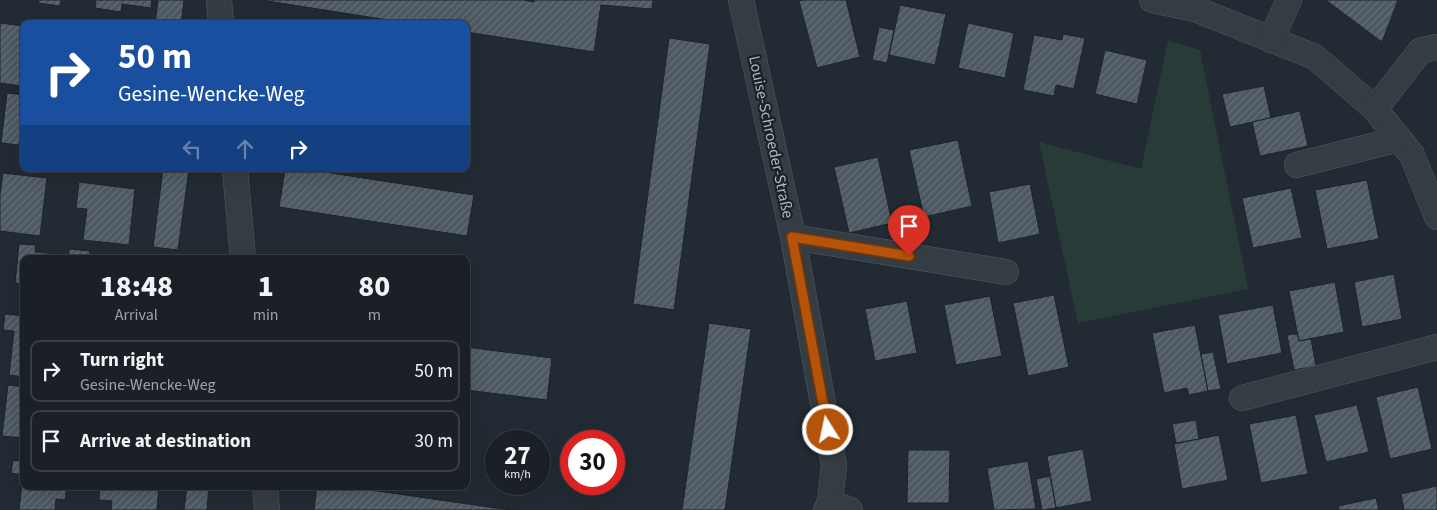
<!DOCTYPE html>
<html lang="en">
<head>
<meta charset="utf-8">
<style>
  :root { --surface:#1a2026; --page:#23282e; --text:#f1f3f6; --muted:#9fa3a7; --line:#383e43 }
  body { margin:0; font-family:"Source Sans 3",sans-serif; background:var(--page); color:var(--text); height:100vh; display:flex; flex-direction:column; font-size:19px; white-space:nowrap }
  * { box-sizing:border-box; margin:0 }
  p { font-size:16px; color:var(--muted) }
  .icon { flex:none; width:28px; height:28px; fill:none; stroke:currentColor; stroke-width:2; stroke-linecap:round; stroke-linejoin:round }
  .map { position:relative; flex:1; overflow:hidden }
  .details { position:absolute; left:20px; top:255px; width:450px; height:235px; display:flex; flex-direction:column; background:var(--surface); border-radius:10px; box-shadow:0 5px 20px #0002,0 0 0 1px var(--line) }
  .details>* { flex:none }
  .banner { position:absolute; left:20px; top:20px; width:450px; height:152px; border-radius:10px; box-shadow:0 5px 20px #0002,0 0 0 1px var(--line); background:#1a4fa0; color:#fff; overflow:hidden }
  .speed { position:absolute; left:485px; top:430px; display:flex; gap:10px; font-size:25px; font-weight:700; text-align:center }
  .speed>* { display:grid; place-content:center; width:65px; height:65px; border-radius:50%; background:var(--surface); box-shadow:0 5px 20px #0002,0 0 0 1px var(--line); line-height:1 }
  .speed small { font-size:12px; font-weight:400 }
  .speed .limit { border:8px solid #d22; background:#fff; color:#111 }
  .pin { position:absolute; display:grid; place-items:center; width:42px; height:42px; color:#fff; margin:-51px -21px; border-radius:50% 50% 50% 0; rotate:-45deg; box-shadow:0 0 5px #0007 }
  .pin .icon { rotate:45deg }
  .me { position:absolute; width:55px; margin:-28px; rotate:350deg; stroke-linejoin:round; filter:drop-shadow(0 0 4px #0008) }
  .turn { display:flex; align-items:center; gap:18px; height:105px; padding:0 15px; font-size:22px }
  .turn .icon { width:65px; height:65px; stroke-width:2.5 }
  .turn b { display:block; font-size:35px; line-height:42px }
  .lanes { display:flex; align-items:center; height:48px; padding:0 15px; background:#0003; justify-content:center; gap:25px; direction:ltr }
  .lanes .off { opacity:.35 }
  .eta { display:flex; justify-content:space-evenly; align-items:center; height:85px; text-align:center }
  .eta b { font-size:30px; font-weight:800; line-height:35px }
  ul { padding:0; list-style:none }
  li { display:flex; align-items:center; gap:15px; height:62px; margin:0 10px 8px; padding:0 5px; border:2px solid var(--line); border-radius:10px }
  li div { flex:1 }
  li b { display:block; font-size:19px }
  li em { font-style:normal }
  .map>svg:first-child { display:block }
  .green { fill:#293b39 }
  .building { fill:url(#building-hatch); stroke:#1c242a }
  .lines { fill:none; stroke-linecap:round; stroke-linejoin:round }
  .minor-casing { stroke:#525b61; stroke-width:26 }
  .minor { stroke:#353d44; stroke-width:25 }
  .route-casing { stroke:#753606; stroke-width:12 }
  .route { stroke:#b45309; stroke-width:9 }
  .labels { text-anchor:middle; dominant-baseline:central; stroke-width:4.5; stroke-linejoin:round; paint-order:stroke }
  .street-label { font-size:16px; fill:#afb8c0; stroke:#1a2228 }
</style>
</head>
<body>
<div class="map">
<svg width="1437" height="510" viewBox="0 0 1437 510">
  <defs>
    <pattern id="building-hatch" width="6" height="6" patternUnits="userSpaceOnUse" patternTransform="scale(1.25)"><rect width="6" height="6" fill="#4d5861"/><path d="M-1 1l2-2M0 6l6-6M5 7l2-2" fill="none" stroke="#646e76"/></pattern>
  </defs>
  <rect width="100%" height="100%" fill="#222b33"/>
  <polygon class="green" points="1168,41 1200,50 1248,289 1078,323 1039,142 1141,169"/>
  <g class="building">
    <polygon points="39,0 61,0 60,6 38,3"/>
    <polygon points="96,0 152,0 151,8 122,4 121,12 95,8"/>
    <polygon points="158,0 184,0 181,24 155,24"/>
    <polygon points="261,0 524,0 534,2 534,0 653,0 652,9 601,5 594,52 466,32 466,24 413,24"/>
    <polygon points="803,0 846,0 860,57 817,68 799,1"/>
    <polygon points="1328,0 1398,0 1382,42 1327,1"/>
    <polygon points="900,5 946,14 935,65 889,55"/>
    <polygon points="0,23 24,26 24,68 21,86 0,83"/>
    <polygon points="968,23 1014,33 1005,78 958,68"/>
    <polygon points="879,27 894,30 887,63 872,60"/>
    <polygon points="1063,34 1085,38 1074,89 1056,85 1054,96 1023,90 1034,35 1062,40"/>
    <polygon points="669,38 710,44 674,310 633,304"/>
    <polygon points="1105,50 1147,60 1137,104 1095,94"/>
    <polygon points="1264,86 1271,118 1230,127 1222,94"/>
    <polygon points="7,93 24,95 24,135 20,135 19,145 1,143"/>
    <polygon points="1300,111 1308,146 1260,156 1252,122"/>
    <polygon points="958,140 972,206 924,217 909,150"/>
    <polygon points="878,157 892,223 849,233 834,167"/>
    <polygon points="163,169 189,169 178,250 153,247"/>
    <polygon points="285,169 305,169 474,195 467,236 279,207"/>
    <polygon points="3,173 47,178 40,236 0,231 0,195"/>
    <polygon points="1367,180 1379,239 1327,249 1315,190"/>
    <polygon points="79,182 135,189 129,245 83,240 87,209 76,208"/>
    <polygon points="1030,184 1040,234 998,243 989,192"/>
    <polygon points="1291,188 1302,238 1253,248 1242,198"/>
    <polygon points="19,244 36,245 35,252 69,255 69,259 24,259 24,284 15,283"/>
    <polygon points="69,249 90,251 89,258 97,259 69,259"/>
    <polygon points="1394,274 1402,319 1362,327 1354,282"/>
    <polygon points="1335,282 1344,332 1299,341 1289,291"/>
    <polygon points="1054,295 1069,367 1028,376 1013,303"/>
    <polygon points="990,296 1002,356 956,365 944,305"/>
    <polygon points="907,301 917,353 875,361 865,309"/>
    <polygon points="1273,305 1282,353 1227,364 1218,315"/>
    <polygon points="5,314 24,316 24,377 9,375 14,331 3,330"/>
    <polygon points="709,323 751,329 725,510 682,510"/>
    <polygon points="1195,325 1208,391 1189,395 1187,388 1164,393 1152,333"/>
    <polygon points="1297,334 1299,341 1311,339 1316,366 1294,370 1287,335"/>
    <polygon points="466,347 552,358 547,400 466,390"/>
    <polygon points="1213,352 1221,389 1208,391 1201,354"/>
    <polygon points="8,385 24,387 24,438 2,436"/>
    <polygon points="1418,387 1432,449 1390,459 1376,397"/>
    <polygon points="1357,405 1369,452 1326,462 1314,415"/>
    <polygon points="1296,415 1308,474 1261,483 1249,424"/>
    <polygon points="1196,420 1199,439 1176,443 1172,424"/>
    <polygon points="1219,435 1228,480 1182,489 1174,444"/>
    <polygon points="1083,449 1092,501 1056,508 1047,456"/>
    <polygon points="908,450 950,450 949,503 907,503"/>
    <polygon points="13,460 24,462 24,486 67,486 65,500 56,499 55,510 19,510 23,475 11,473"/>
    <polygon points="1028,461 1036,509 994,510 987,468"/>
    <polygon points="1050,476 1056,508 1042,510 1036,479"/>
    <polygon points="100,486 159,486 157,510 111,510 112,501 99,500"/>
    <polygon points="187,486 209,486 207,510 184,510"/>
    <polygon points="317,486 342,486 510,510 314,510"/>
    <polygon points="1437,486 1437,510 1404,510 1401,494"/>
    <polygon points="1376,498 1379,510 1339,510 1338,506"/>
  </g>
  <g class="lines">
    <g class="minor-casing">
      <g id="minor">
        <polyline points="219,0 221,24"/>
        <polyline points="741,0 793,237 834,465 830,502 826,510"/>
        <polyline points="1152,0 1195,9 1315,57 1375,109 1412,155 1437,217"/>
        <polyline points="1271,40 1289,0"/>
        <polyline points="1375,109 1421,50 1437,47"/>
        <polyline points="1297,165 1399,139"/>
        <polyline points="235,169 243,259"/>
        <polyline points="793,237 1006,272"/>
        <polyline points="1242,398 1437,347"/>
        <polyline points="265,486 267,510"/>
        <polyline points="830,502 850,510"/>
      </g>
    </g>
    <use href="#minor" class="minor"/>
  </g>
  <g class="lines">
    <g class="route-casing">
      <polyline id="route" points="828,430 792,237 909,256"/>
    </g>
    <use href="#route" class="route"/>
  </g>
  <g class="labels">
    <g class="street-label">
      <text transform="translate(771 137) rotate(78)">Louise-Schroeder-Straße</text>
    </g>
  </g>
</svg>
<div class="speed"><div>27<small>km/h</small></div><div class="limit">30</div></div>
<div class="pin" style="left:909px;top:256px;background:#d93025"><svg class="icon" aria-label="arrive" viewBox="0 0 24 24"><path d="M6 21V4h12l-3 4 3 4H6"/></svg></div>
<svg class="me" style="left:828px;top:430px" viewBox="-20 -20 40 40"><circle r="17" fill="#b45309" stroke="#fff" stroke-width="3"/><path d="M0-11L8 9 0 5-8 9z" fill="#fff"/></svg>
<div class="banner">
<div class="turn"><svg class="icon" aria-label="right" viewBox="0 0 24 24"><path d="M7 20v-9h11M14 6l5 5-5 5"/></svg><div><b>50 m</b>Gesine-Wencke-Weg</div></div>
<div class="lanes"><svg class="icon off" aria-label="left" viewBox="0 0 24 24"><path d="M17 20v-9H6M10 6l-5 5 5 5"/></svg><svg class="icon off" aria-label="ahead" viewBox="0 0 24 24"><path d="M12 20V5M6 11l6-6 6 6"/></svg><svg class="icon" aria-label="right" viewBox="0 0 24 24"><path d="M7 20v-9h11M14 6l5 5-5 5"/></svg></div>
</div>
<section class="details">
<div class="eta">
<div><b>18:48</b><p>Arrival</p></div>
<div><b>1</b><p>min</p></div>
<div><b>80</b><p>m</p></div>
</div>
<ul>
<li><svg class="icon" aria-label="right" viewBox="0 0 24 24"><path d="M7 20v-9h11M14 6l5 5-5 5"/></svg><div><b>Turn right</b><p>Gesine-Wencke-Weg</p></div><em>50 m</em></li>
<li><svg class="icon" aria-label="arrive" viewBox="0 0 24 24"><path d="M6 21V4h12l-3 4 3 4H6"/></svg><div><b>Arrive at destination</b></div><em>30 m</em></li>
</ul>
</section>
</div>
</body>
</html>
